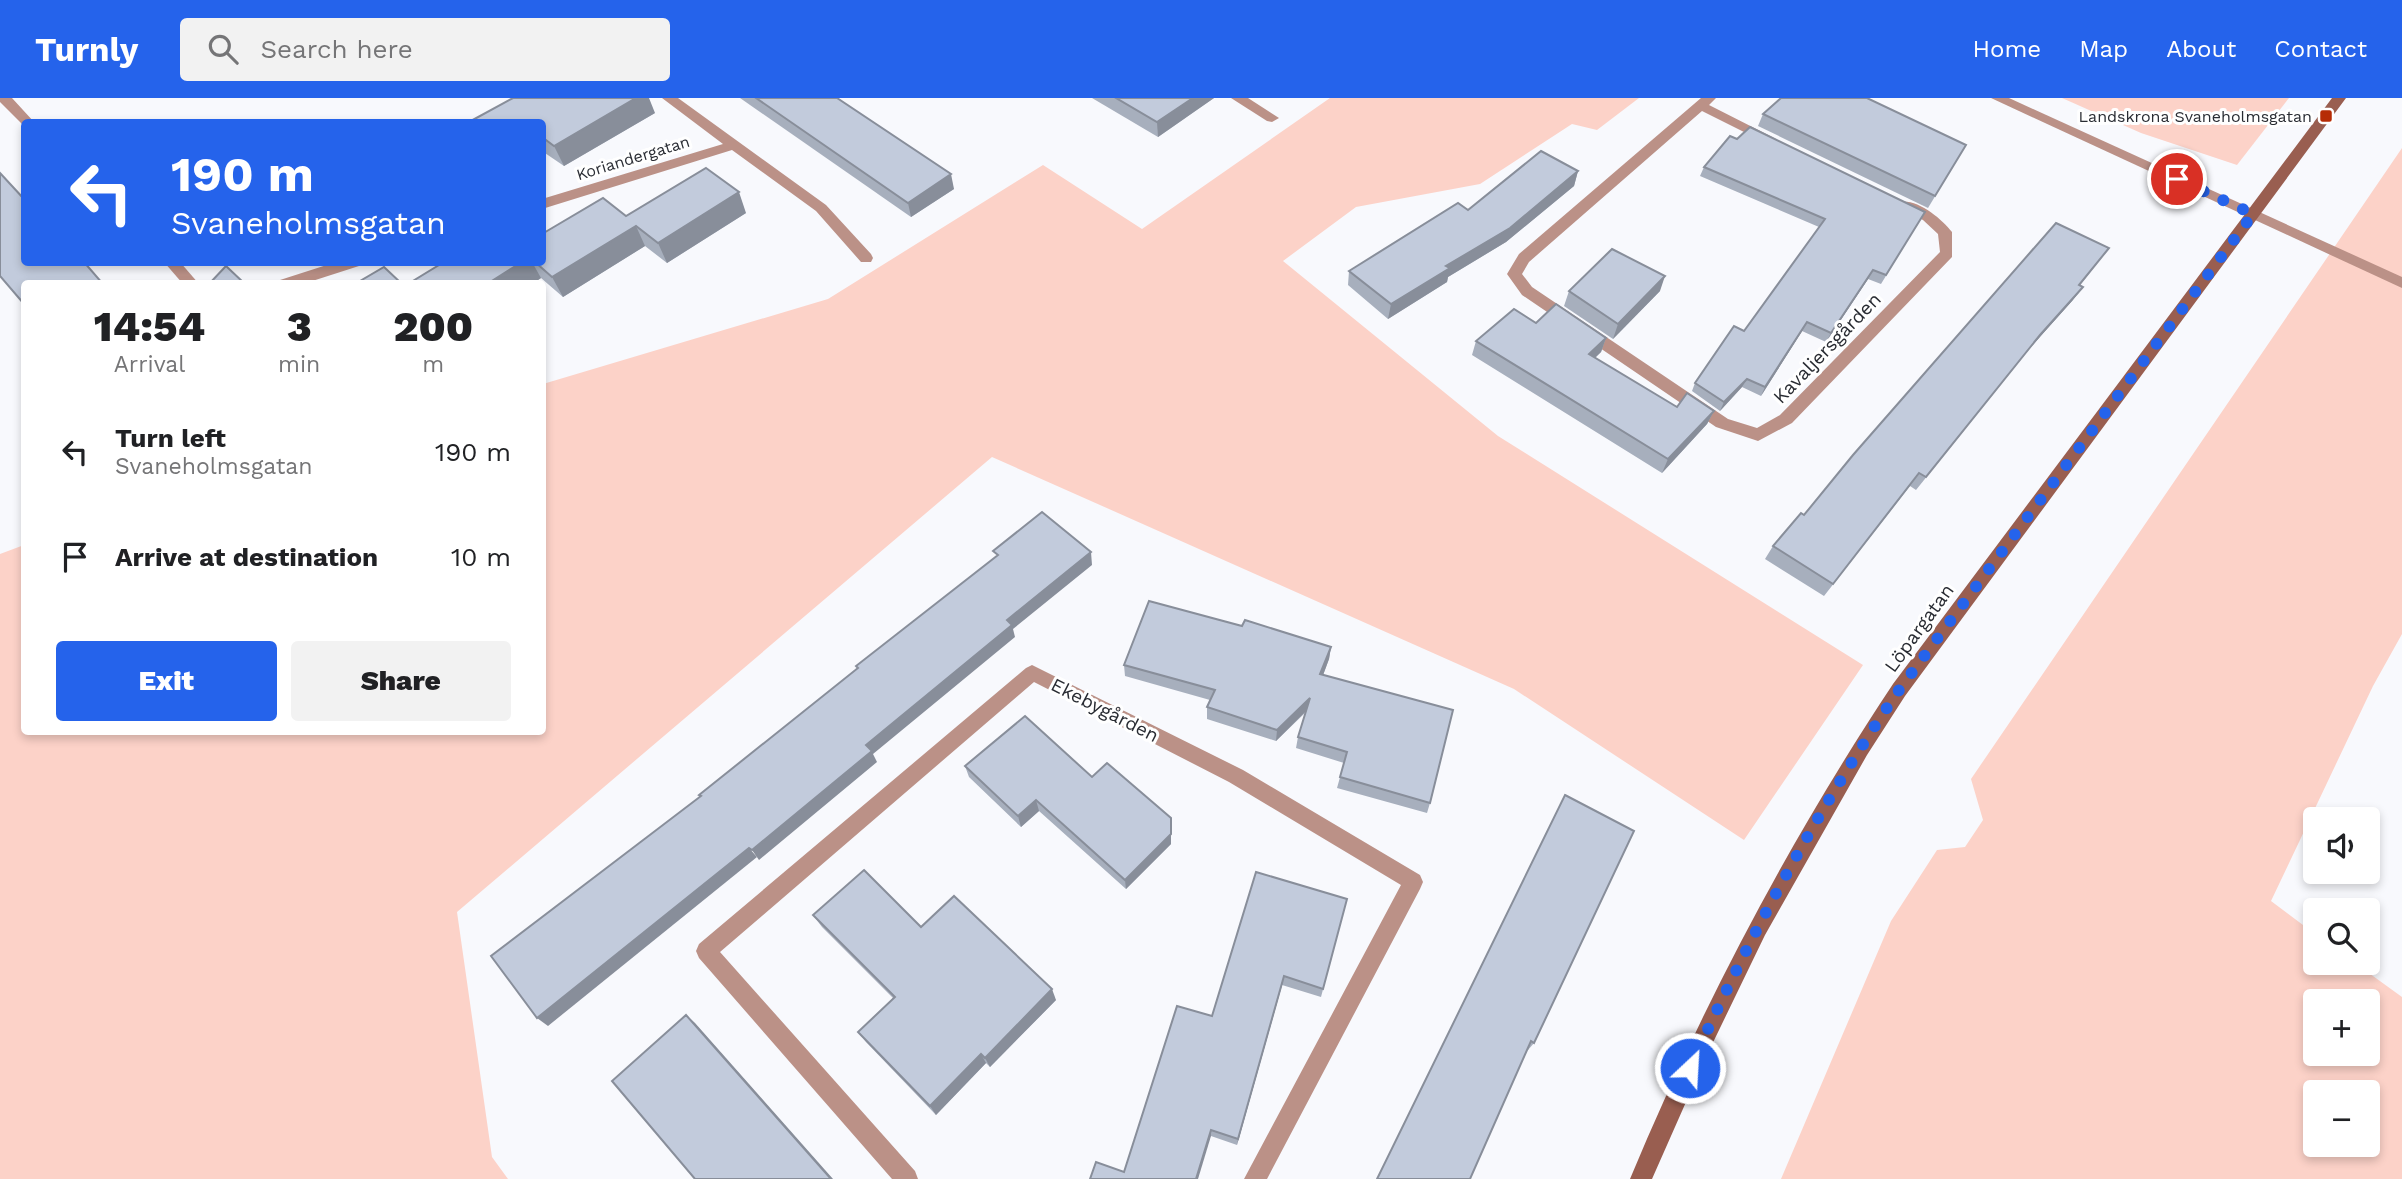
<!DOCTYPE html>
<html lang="en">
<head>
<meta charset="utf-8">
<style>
  :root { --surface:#fff; --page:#f2f2f2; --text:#202124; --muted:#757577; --accent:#2563eb }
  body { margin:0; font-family:"Work Sans",sans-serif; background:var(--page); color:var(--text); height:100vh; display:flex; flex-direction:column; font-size:26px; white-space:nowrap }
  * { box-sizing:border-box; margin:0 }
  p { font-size:23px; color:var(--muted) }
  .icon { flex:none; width:38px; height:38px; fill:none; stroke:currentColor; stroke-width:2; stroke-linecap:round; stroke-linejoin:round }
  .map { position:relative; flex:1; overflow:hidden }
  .side { position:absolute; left:21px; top:182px; width:525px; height:455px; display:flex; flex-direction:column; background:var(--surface); border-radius:7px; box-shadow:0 4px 10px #0003 }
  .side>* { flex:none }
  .banner { position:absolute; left:21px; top:21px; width:525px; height:147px; border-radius:7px; box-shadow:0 4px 10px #0003; background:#2563eb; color:#fff; overflow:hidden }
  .controls { position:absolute; left:2303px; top:709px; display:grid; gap:14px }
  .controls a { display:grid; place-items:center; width:77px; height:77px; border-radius:7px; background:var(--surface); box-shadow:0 4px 10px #0003; font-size:35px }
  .pin { position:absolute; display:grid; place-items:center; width:60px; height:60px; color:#fff; margin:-30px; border:4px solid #fff; border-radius:50%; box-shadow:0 2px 7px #0007 }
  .me { position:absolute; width:77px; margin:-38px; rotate:25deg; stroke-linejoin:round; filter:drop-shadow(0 0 5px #0008) }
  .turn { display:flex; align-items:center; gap:24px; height:147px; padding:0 35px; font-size:32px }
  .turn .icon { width:91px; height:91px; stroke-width:2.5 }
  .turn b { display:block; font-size:49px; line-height:60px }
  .eta { display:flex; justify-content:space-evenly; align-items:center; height:119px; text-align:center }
  .eta b { font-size:42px; font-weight:800; line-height:49px }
  .primary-button { display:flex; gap:14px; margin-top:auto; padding:14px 35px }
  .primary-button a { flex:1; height:80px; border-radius:7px; background:var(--accent); color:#fff; font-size:28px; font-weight:800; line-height:80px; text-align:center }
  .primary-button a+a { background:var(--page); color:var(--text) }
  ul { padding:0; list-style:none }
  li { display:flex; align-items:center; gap:21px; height:105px; padding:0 35px }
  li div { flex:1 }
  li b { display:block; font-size:26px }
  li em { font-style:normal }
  header { display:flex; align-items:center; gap:42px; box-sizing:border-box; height:98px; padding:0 35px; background:var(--accent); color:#fff }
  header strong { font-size:33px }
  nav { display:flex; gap:38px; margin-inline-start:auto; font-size:24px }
  .search { width:490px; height:63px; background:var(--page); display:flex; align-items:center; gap:18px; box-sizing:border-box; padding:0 24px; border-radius:7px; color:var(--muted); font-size:26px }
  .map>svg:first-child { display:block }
  .green { fill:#fcd2c8; fill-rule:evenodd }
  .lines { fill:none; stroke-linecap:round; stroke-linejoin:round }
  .street { fill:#bb9187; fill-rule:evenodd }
  .secondary { fill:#995e50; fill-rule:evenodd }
  .wall { fill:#a7afbd }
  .shaded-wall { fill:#888e9a }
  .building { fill:#c2cbdc; stroke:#888e9a; stroke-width:2 }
  .route { stroke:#2563eb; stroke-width:12; stroke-dasharray:0 21.6 }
  .poi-dot { fill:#b62b05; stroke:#fff; stroke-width:2.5 }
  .labels { text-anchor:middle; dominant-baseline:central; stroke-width:6; stroke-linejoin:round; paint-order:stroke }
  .far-poi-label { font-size:16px; fill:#292c33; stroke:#fff; text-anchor:end }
  .far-street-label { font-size:16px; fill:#292c33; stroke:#fff }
  .street-label { font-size:19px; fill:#292c33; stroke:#fff }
</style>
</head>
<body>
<header>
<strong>Turnly</strong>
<div class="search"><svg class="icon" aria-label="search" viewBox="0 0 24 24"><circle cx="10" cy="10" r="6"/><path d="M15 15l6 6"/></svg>Search here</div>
<nav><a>Home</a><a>Map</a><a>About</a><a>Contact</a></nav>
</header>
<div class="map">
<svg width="2402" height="1081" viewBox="0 0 2402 1081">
  <rect width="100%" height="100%" fill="#f8f9fd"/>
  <g class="green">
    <polygon points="1330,0 1639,0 1597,32 1572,26 1480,86 1356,109 1283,163 1498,338 1863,567 1744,742 1514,591 992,359 457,814 492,1059 508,1081 0,1081 0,456 24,447 24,634 542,634 543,286 828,201 1043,67 1142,131"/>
    <polygon points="2062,0 2289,0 2237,67 2141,35"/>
    <path d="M2402 50V536L2373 588 2271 803 2315 836V864L2355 865 2402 899V1081H1781L1891 823 1937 752 1965 749 1983 722 1971 681ZM2315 903H2368V956H2315ZM2315 994H2368V1046H2315Z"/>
  </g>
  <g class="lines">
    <g class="street">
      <polygon points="0,0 12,0 34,24 24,24 23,27 0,4"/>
      <polygon points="662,0 678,0 826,107 871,156 873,160 871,164 861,164 816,113 732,52 542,111 542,101 723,46"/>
      <polygon points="1231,0 1248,0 1279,20 1272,24 1267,23"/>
      <path d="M1701 0H1716L1709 7 1776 41 1774 44H1764L1702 13 1529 164 1522 176 1532 189 1728 321 1757 330 1780 317 1940 154 1938 136 1923 122 1899 110V104C1917 100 1942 121 1952 134V159L1792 325 1758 343 1716 329 1522 197 1507 176 1519 156Z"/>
      <polygon points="1991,0 2009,0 2402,179 2402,190"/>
      <polygon points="164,164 180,164 199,186 183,186"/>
      <polygon points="336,164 361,164 359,168 303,186 278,186 280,182"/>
      <polygon points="1032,567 1243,672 1420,777 1423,784 1420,791 1267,1081 1244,1081 1401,787 1229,684 1034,584 720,854 915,1073 918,1081 892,1081 699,860 696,853 699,846 1026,570"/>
    </g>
    <path class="secondary" d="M2332 0H2346L1905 598 1867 657 1765 837 1705 961 1652 1081H1630C1702 908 1789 743 1893 586Z"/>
  </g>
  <g class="wall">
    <polygon points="740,0 837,0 954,91 911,119"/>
    <polygon points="1092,0 1214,0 1158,39"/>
    <polygon points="655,15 564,68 542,53 542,24"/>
    <polygon points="1763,16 1966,47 1928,110 1758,28"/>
    <polygon points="1704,69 1925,114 1881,186 1868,181 1826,244 1802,233 1761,298 1742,289 1720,313 1692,293 1695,285 1744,233 1819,129 1700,78"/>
    <polygon points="1578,73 1574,88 1506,144 1448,179 1447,184 1388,221 1348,187 1349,173 1468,112"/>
    <polygon points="746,115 667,165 645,148 563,199 541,180 532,186 408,186 444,164 542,164 626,118"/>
    <polygon points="2109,150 2080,187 2083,189 2072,203 2029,251 1916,392 1910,388 1824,498 1765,461 1773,448 1804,417"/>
    <polygon points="1569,193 1660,193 1613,241 1564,208"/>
    <polygon points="1536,225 1606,240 1601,254 1595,260 1677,309 1714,313 1707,326 1662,375 1472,257 1476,243"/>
    <polygon points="1242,528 1331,549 1329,561 1323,577 1430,705 1427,715 1337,690 1344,665 1296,650 1298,639 1306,614 1276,643 1207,621 1207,609 1210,602 1125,578 1124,567"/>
    <polygon points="965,668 1171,746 1126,791 1039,713 1021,729 969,679"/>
    <polygon points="1559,708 1534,945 1528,952 1527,952"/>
    <polygon points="1347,801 1321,899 1282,887 1237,1047 1211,1038 1124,1074 1212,918"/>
    <polygon points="813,817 921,829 1056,902 990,969 986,965 936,1017 866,944 858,934 893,900 822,829"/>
  </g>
  <g class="shaded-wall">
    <polygon points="636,0 649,0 655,15 564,68 554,48"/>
    <polygon points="1193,0 1214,0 1158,39 1157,24"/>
    <polygon points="1578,73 1574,88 1506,144 1448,179 1447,184 1388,221 1391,206"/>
    <polygon points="951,76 954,91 911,119 908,105"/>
    <polygon points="739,94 746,115 667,165 658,145"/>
    <polygon points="636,128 645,148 563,199 552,179"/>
    <polygon points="522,164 532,164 541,180 532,186 487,186"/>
    <polygon points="1873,172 1868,181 1826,244 1831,235"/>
    <polygon points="1665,178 1660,193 1613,241 1618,226"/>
    <polygon points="2083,189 2072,203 2029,251 1916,392 2040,237"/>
    <polygon points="1807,224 1802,233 1761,298 1765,289"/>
    <polygon points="1606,240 1601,254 1584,270 1589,256"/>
    <polygon points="1747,281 1742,289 1720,313 1724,304"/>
    <polygon points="1714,313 1707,326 1662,375 1668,361"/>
    <polygon points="1091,454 1092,467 1013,531 1015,539 873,656 877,664 759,762 752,752 866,647 1007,522"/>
    <polygon points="1331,549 1329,561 1319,588 1320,576"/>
    <polygon points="1310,600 1308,611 1276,643 1277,632"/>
    <polygon points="1036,702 1039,713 1021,729 1018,718"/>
    <polygon points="1171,720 1171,746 1126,791 1125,782"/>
    <polygon points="749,750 757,759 548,928 537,920"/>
    <polygon points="1284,878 1282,887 1237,1047 1238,1041"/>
    <polygon points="1052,891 1056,902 990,969 985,960"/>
    <polygon points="686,917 695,925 833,1081 831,1081"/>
    <polygon points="981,956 986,965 936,1017 930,1008"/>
    <polygon points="1211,1032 1211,1038 1198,1081 1196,1081"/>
  </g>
  <g class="building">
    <polygon points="513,0 636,0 554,48 542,39 542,24 469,24"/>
    <polygon points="756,0 837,0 951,76 908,105"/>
    <polygon points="1116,0 1193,0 1157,24"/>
    <polygon points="1781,0 1867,0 1966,47 1935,98 1763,16"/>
    <polygon points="1750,29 1925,114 1886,177 1873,172 1831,235 1807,224 1765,289 1747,281 1724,304 1695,285 1734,228 1744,233 1825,121 1704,69 1730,38 1737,41"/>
    <polygon points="1541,53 1578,73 1510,130 1446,168 1450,170 1391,206 1349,173 1458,105 1468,112"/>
    <polygon points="706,70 739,94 658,145 636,128 552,179 535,164 542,164 542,136 603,100 626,118"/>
    <polygon points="0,75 24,101 24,164 84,164 103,186 24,186 24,206 0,178"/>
    <polygon points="2056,125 2109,150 2079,187 2083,189 2040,237 1926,379 1919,375 1833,486 1773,448 1801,415 1804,417 1853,357"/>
    <polygon points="1612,151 1665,178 1618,226 1569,193"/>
    <polygon points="444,164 522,164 487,186 408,186"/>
    <polygon points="226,168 245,186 209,186"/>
    <polygon points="384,169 402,186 355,186"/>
    <polygon points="1556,206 1606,240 1589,256 1677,309 1687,295 1714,313 1668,361 1476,243 1514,211 1536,225"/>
    <polygon points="1042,414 1091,454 1007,522 1012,527 866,647 872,653 752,752 749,750 537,920 491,858 701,698 699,697 858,570 856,568 998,457 993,453"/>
    <polygon points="1149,503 1242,528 1245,522 1331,549 1320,576 1453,612 1430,705 1340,679 1347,654 1298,639 1310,600 1277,632 1207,609 1215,592 1124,567"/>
    <polygon points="1025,618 1092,679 1107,665 1171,720 1171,736 1125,782 1036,702 1018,718 965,668"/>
    <polygon points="1565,697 1634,733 1534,945 1531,943 1470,1081 1377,1081"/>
    <polygon points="864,772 921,829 954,798 1052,891 985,960 981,956 930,1008 858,934 895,899 813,817"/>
    <polygon points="1256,774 1347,801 1323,891 1284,878 1238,1041 1211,1032 1196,1081 1090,1081 1096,1064 1124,1074 1177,908 1212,918"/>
    <polygon points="686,917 831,1081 695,1081 612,983"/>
  </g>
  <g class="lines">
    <path class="route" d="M1690 970C1750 838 1817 712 1899 592L2253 116 2177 81"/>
  </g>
  <rect class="poi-dot" x="2319" y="11" width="14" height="14" rx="3.5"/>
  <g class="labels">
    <g class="far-poi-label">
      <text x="2312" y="18">Landskrona Svaneholmsgatan</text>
    </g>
    <g class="far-street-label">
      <text transform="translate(633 60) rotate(-17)">Koriandergatan</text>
    </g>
    <g class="street-label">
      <text transform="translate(1827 250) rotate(-46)">Kavaljersgården</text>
      <text transform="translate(1919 530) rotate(-54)">Löpargatan</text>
      <text transform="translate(1105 612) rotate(27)">Ekebygården</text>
    </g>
  </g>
</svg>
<div class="controls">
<a><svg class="icon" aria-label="sound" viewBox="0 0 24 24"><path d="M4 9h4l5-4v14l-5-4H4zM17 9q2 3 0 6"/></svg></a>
<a><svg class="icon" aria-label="search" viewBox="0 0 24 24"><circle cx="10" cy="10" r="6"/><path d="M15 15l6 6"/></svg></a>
<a>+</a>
<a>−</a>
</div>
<div class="pin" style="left:2177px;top:81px;background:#d93025"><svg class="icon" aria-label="arrive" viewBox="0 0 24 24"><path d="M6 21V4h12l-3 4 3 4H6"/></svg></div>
<svg class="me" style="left:1690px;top:970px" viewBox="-20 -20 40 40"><circle r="17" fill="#2563eb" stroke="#fff" stroke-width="3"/><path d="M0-11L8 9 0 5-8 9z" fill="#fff"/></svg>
<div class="banner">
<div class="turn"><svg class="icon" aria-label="left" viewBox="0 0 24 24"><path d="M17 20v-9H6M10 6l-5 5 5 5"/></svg><div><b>190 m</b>Svaneholmsgatan</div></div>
</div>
<section class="side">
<div class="eta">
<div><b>14:54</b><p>Arrival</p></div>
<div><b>3</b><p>min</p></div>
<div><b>200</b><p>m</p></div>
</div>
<ul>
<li><svg class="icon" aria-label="left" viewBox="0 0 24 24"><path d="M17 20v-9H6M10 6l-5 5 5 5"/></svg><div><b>Turn left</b><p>Svaneholmsgatan</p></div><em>190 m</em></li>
<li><svg class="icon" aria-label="arrive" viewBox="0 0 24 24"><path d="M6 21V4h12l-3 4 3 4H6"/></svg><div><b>Arrive at destination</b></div><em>10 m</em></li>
</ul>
<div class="primary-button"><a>Exit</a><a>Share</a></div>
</section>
</div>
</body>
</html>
